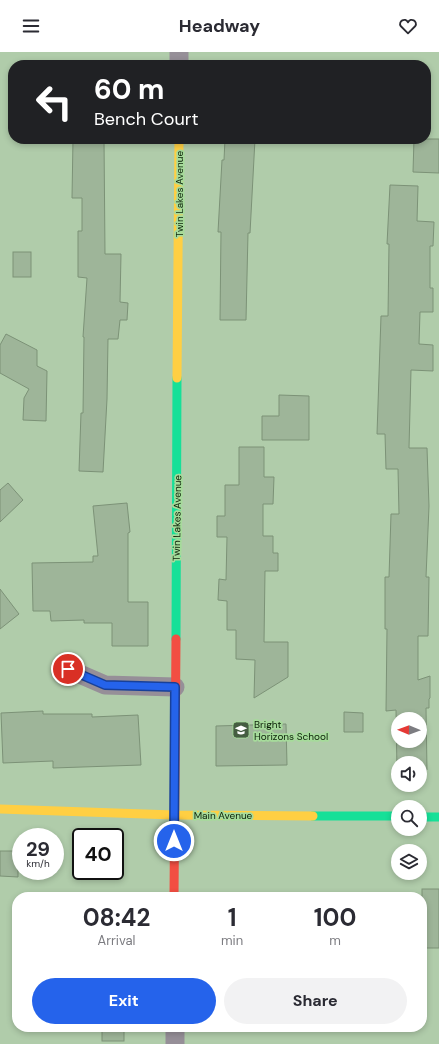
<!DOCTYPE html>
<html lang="en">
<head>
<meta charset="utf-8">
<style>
  :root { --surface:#fff; --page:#f2f2f3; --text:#2b2b33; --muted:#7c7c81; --accent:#2563eb }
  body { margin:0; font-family:"DM Sans",sans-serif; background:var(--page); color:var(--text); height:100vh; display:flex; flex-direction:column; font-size:15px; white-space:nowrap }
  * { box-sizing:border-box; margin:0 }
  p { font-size:13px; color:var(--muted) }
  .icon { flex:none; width:22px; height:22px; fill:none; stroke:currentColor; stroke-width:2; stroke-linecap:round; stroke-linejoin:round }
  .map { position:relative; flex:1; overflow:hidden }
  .details { position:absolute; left:12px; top:840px; width:415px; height:140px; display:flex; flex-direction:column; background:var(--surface); border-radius:16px; box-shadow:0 2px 6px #0003 }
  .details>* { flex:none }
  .banner { position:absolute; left:8px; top:8px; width:423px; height:84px; border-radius:16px; box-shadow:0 2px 6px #0003; background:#202124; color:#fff; overflow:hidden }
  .needle { width:26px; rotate:271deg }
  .controls { position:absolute; left:391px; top:660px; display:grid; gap:8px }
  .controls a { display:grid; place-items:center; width:36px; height:36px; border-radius:50%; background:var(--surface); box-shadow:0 2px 6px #0003; font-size:20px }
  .speed { position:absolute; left:12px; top:776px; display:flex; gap:8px; font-size:20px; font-weight:700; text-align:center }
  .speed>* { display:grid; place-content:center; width:52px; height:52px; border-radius:50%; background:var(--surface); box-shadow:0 2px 6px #0003; line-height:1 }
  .speed small { font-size:10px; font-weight:400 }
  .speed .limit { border:2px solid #111; border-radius:6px; background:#fff; color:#111 }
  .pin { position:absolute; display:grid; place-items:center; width:34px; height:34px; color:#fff; margin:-17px; border:2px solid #fff; border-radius:50%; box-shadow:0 1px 4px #0007 }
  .me { position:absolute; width:44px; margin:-22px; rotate:0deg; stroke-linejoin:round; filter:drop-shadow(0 0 3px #0008) }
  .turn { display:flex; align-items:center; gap:14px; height:84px; padding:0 20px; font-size:18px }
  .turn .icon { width:52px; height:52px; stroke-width:2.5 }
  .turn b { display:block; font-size:28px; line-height:34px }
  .eta { display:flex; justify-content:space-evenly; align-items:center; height:68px; text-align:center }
  .eta b { font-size:24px; font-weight:700; line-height:28px }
  .action { display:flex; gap:8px; margin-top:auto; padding:8px 20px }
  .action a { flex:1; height:46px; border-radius:24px; background:var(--accent); color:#fff; font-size:16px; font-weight:700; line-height:46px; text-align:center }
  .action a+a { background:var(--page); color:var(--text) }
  header { display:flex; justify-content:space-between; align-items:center; height:52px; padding:0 20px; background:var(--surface); font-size:18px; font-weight:700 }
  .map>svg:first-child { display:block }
  .building { fill:#9eb599; stroke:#7c9277; fill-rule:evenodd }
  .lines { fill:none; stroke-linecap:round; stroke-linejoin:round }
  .street { stroke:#968f98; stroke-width:19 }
  .fast { stroke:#16e098; stroke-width:9 }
  .slow { stroke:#ffcf43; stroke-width:9 }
  .jam { stroke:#f24e42; stroke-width:9 }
  .route-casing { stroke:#184099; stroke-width:10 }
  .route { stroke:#2563eb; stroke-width:7 }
  .labels { text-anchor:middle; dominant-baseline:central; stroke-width:3.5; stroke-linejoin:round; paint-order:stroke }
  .street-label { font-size:10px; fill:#0c2108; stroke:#a6db9b }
  .poi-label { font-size:10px; fill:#0c2108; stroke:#a6db9b; text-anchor:start }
</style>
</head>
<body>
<header><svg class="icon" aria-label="menu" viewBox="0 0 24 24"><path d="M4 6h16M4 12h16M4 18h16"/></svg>Headway<svg class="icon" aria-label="heart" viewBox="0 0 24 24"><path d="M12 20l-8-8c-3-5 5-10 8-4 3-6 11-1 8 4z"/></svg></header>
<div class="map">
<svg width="439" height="992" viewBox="0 0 439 992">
  <rect width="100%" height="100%" fill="#b0ccaa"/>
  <g class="building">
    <polygon points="73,87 104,87 105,202 121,202 120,250 128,251 127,268 120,268 118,287 108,287 107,347 103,420 79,419 81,361 83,361 84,285 83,285 87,226 78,225 78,179 82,179 82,146 72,146"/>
    <polygon points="225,87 255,87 250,181 248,181 246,268 220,268 221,180 218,180 222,108 224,108"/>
    <polygon points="414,87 439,87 439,121 413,120"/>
    <path d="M390 133 418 134 417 169 434 170 433 194H430V236H433V260H420L419 292 433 293V319L411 318 409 396H427L429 454 426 525H429L428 584H418V628L430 624V646L429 647V656H426L427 718H420V711H398L397 718 396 658 386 659 387 577H385V525H389L391 462H399L398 417H386L385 382H377L381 264H388L389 192H387ZM398 667H420V689H398Z"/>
    <rect x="13" y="200" width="18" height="25"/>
    <polygon points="6,282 37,298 37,314 47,319 46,369 23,368 24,346 29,337 0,321 0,293"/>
    <polygon points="279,343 309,344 309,388 262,388 262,364 279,364"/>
    <polygon points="239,395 264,395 264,425 274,425 273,452 263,452 263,484 273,484 273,501 278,501 278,519 265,519 264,590 288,590 288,625 254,646 255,608 236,607 236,578 227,578 227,549 218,548 219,527 226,528 227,485 217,485 217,464 225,464 225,433 239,433"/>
    <polygon points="8,431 23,448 0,470 0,438"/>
    <polygon points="127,451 130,480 128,481 128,550 148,550 148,594 112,594 112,571 84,571 84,568 51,569 50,559 33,559 32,511 93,510 93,504 98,504 93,454"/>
    <polygon points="0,537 19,562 0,577"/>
    <polygon points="43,659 43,662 92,662 92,665 138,663 141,713 53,716 53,709 3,711 1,661"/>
    <polygon points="344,660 363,661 363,680 344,680"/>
    <polygon points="286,672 287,713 216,714 216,674"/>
    <polygon points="0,799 18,799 18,825 0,824"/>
    <rect x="422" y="837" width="17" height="59"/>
    <rect x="102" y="975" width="22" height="14"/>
  </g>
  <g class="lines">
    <g class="street">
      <polyline points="179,13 179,0"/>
      <polyline points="68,617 105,633 175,635"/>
      <polyline points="175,975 175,992"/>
    </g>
    <g class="fast">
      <polyline points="176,587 177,326"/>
      <polyline points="313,764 398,764"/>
      <polyline points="420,765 439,765"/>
    </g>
    <g class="slow">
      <polyline points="177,326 179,87"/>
      <polyline points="0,757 174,763 313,764"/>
    </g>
    <polyline class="jam" points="174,845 176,587"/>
  </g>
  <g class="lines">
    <g class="route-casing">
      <polyline id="route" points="68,617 105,633 175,635 174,789"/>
    </g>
    <use href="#route" class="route"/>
  </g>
  <defs>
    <g id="school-square" transform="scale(0.9)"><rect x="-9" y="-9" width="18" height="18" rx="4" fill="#455d41" stroke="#a6db9b"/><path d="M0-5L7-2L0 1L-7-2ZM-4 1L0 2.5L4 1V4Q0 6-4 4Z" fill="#fff"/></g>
  </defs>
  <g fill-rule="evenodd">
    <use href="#school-square" x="241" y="678"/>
  </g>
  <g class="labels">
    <g class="street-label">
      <text transform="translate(179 142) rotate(-90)">Twin Lakes Avenue</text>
      <text transform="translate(177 466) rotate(-89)">Twin Lakes Avenue</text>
      <text x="223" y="763">Main Avenue</text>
    </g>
    <g class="poi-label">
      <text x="254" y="672">Bright<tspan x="254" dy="12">Horizons School</tspan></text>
    </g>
  </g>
</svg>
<div class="controls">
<a><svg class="needle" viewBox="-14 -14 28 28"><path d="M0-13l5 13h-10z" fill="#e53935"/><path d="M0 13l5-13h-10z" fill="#7c7c81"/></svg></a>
<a><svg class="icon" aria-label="sound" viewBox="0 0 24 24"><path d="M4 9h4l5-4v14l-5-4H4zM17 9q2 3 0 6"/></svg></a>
<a><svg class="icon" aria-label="search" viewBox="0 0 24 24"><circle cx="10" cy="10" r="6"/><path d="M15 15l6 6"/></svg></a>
<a><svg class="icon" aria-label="layers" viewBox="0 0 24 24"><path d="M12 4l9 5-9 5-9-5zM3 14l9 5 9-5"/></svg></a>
</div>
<div class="speed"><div>29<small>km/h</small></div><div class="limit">40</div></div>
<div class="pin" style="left:68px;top:617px;background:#d93025"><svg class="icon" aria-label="arrive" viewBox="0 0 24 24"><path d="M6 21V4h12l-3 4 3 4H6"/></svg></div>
<svg class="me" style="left:174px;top:789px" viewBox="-20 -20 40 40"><circle r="17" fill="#2563eb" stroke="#fff" stroke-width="3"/><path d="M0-11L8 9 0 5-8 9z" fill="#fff"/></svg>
<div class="banner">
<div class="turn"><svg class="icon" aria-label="left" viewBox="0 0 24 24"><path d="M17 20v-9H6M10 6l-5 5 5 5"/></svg><div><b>60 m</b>Bench Court</div></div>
</div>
<section class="details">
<div class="eta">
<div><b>08:42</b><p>Arrival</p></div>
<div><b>1</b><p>min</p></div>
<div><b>100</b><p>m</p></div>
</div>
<div class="action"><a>Exit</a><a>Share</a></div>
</section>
</div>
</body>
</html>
